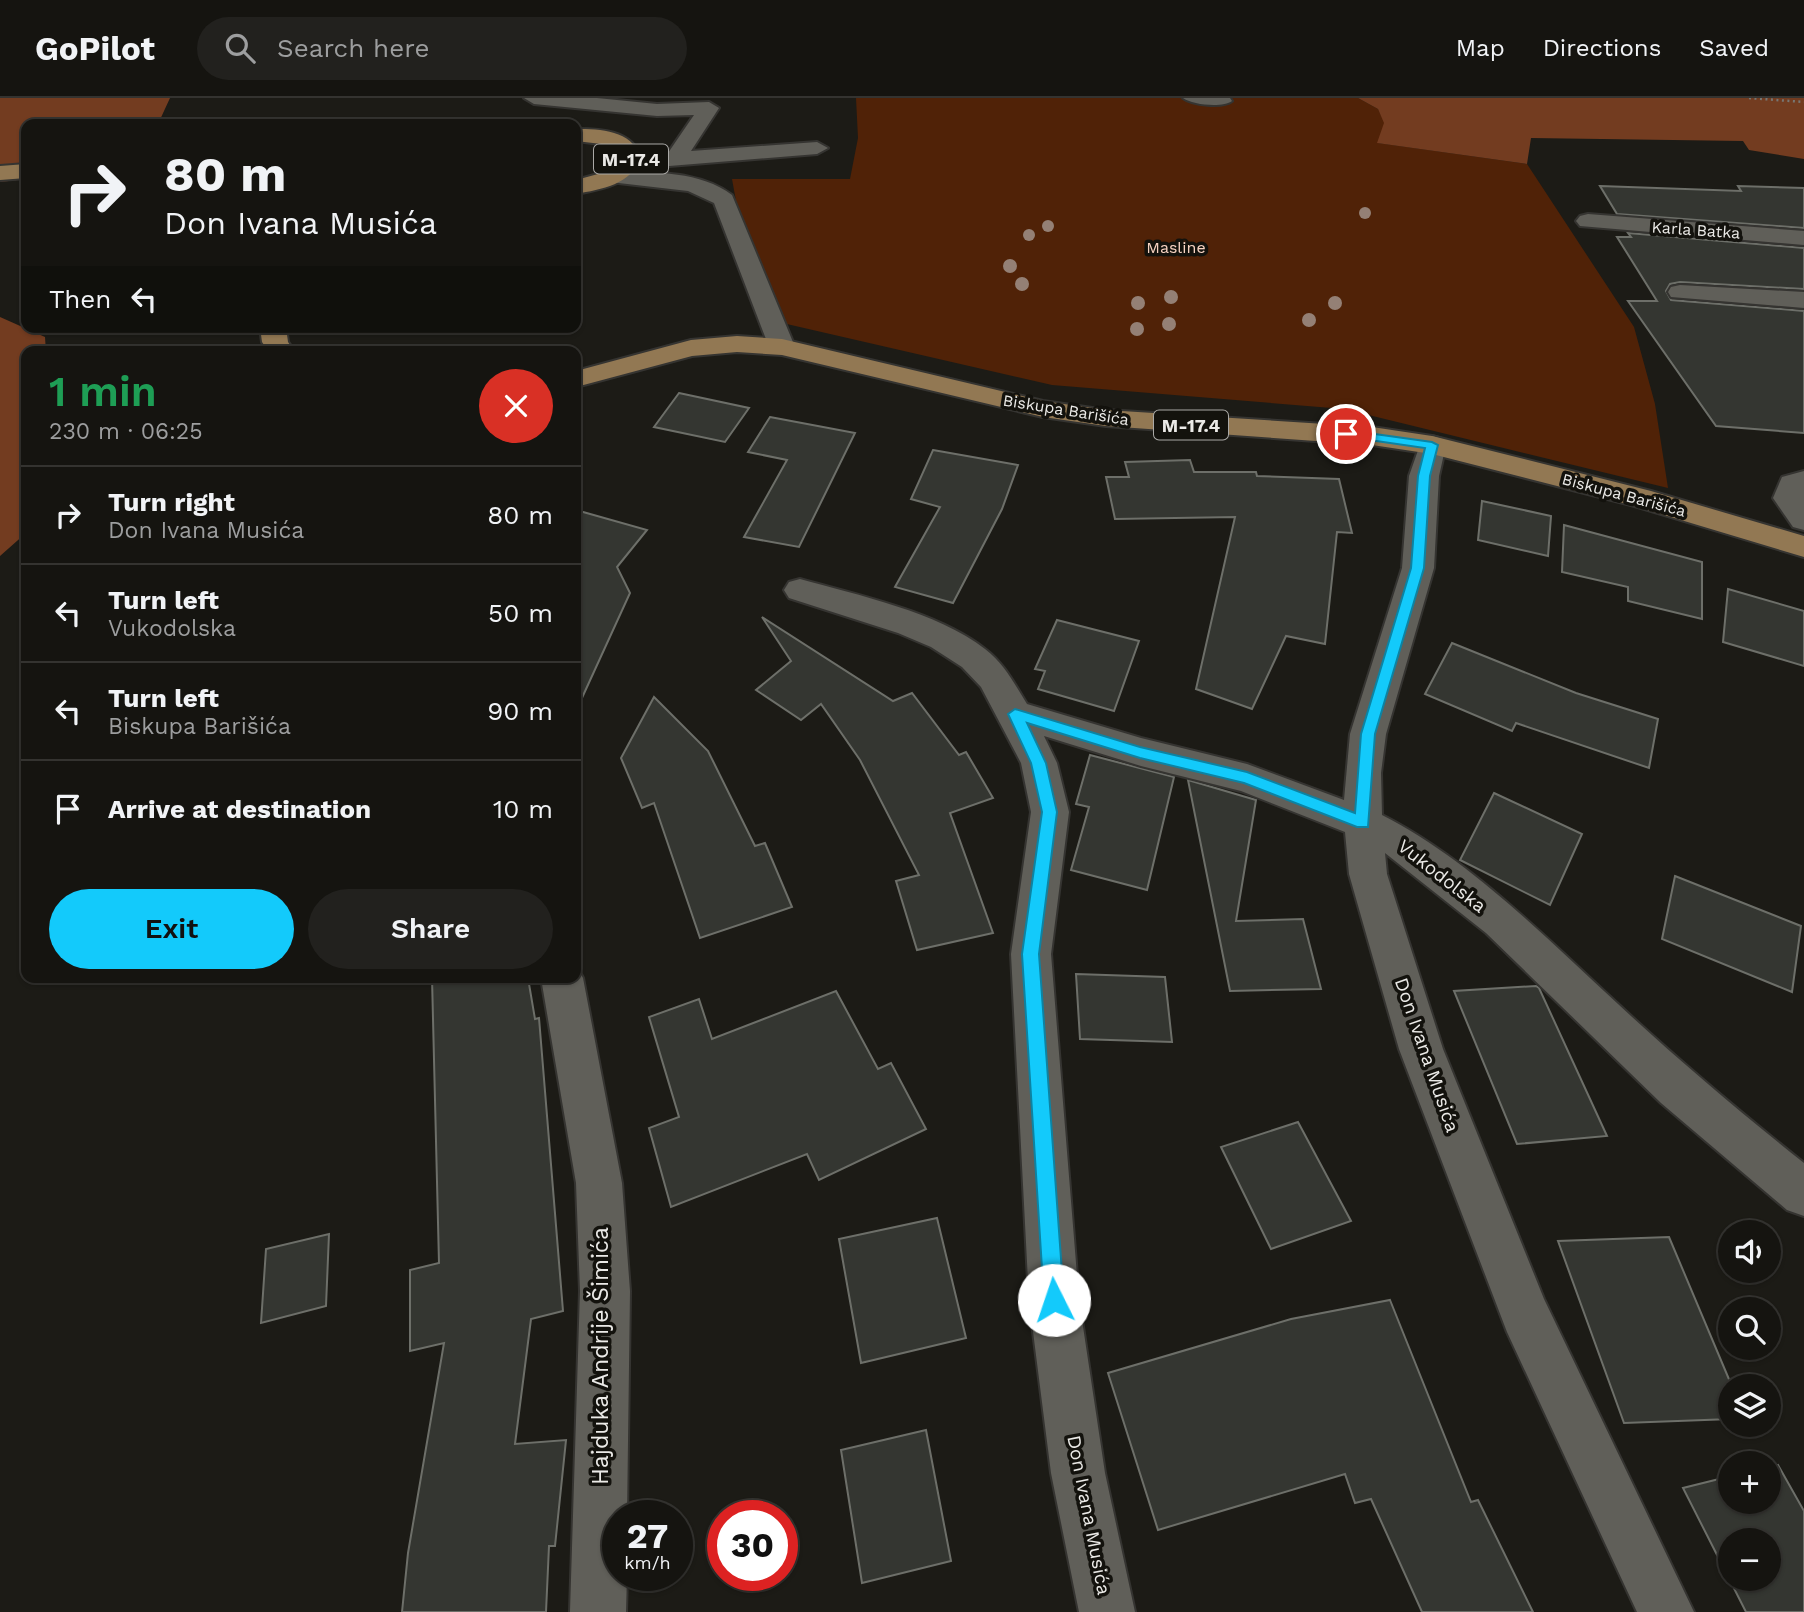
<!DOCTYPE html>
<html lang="en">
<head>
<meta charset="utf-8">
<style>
  :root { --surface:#151410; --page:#22211e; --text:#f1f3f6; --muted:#9d9e9f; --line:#343330; --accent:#13cafb }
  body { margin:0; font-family:"Work Sans",sans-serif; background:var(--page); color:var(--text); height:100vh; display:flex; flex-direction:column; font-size:26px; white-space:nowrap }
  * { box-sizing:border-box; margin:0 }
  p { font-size:23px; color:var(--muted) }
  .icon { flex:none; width:38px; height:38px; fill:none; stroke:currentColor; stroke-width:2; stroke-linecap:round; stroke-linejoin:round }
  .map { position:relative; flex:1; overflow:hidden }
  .panel { position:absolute; left:21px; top:248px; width:560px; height:637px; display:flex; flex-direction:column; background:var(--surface); border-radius:14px; box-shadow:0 2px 5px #0004,0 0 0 2px var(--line) }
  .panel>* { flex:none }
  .hud { position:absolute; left:21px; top:21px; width:560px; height:214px; border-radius:14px; box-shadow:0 2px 5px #0004,0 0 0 2px var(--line); background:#151410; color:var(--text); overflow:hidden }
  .fabs { position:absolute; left:1718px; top:1122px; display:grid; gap:14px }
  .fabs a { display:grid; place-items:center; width:63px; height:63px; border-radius:50%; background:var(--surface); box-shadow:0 2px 5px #0004,0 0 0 2px var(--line); font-size:35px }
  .speed { position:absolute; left:602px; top:1402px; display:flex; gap:14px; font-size:35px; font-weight:700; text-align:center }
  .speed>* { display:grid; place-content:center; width:91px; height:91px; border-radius:50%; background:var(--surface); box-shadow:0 2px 5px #0004,0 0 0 2px var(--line); line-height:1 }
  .speed small { font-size:18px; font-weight:400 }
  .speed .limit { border:10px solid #d22; background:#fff; color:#111 }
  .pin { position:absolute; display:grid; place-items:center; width:60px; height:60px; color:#fff; margin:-30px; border:4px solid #fff; border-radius:50%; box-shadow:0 2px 7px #0007 }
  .me { position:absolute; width:77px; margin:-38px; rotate:356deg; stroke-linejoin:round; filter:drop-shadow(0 0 5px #0008) }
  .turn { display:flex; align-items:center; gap:24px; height:147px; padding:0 28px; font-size:32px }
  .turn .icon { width:91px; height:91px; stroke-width:2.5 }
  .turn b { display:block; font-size:49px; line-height:60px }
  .then { display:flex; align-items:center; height:66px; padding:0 28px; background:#0003; gap:14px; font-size:26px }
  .round { display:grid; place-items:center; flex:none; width:74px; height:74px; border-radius:37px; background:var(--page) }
  .overview { display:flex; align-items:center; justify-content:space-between; height:119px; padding:0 28px }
  h1 { font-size:42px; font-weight:600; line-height:52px; color:#1e9e55 }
  .action { display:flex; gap:14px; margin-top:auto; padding:14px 28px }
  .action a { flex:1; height:80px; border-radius:42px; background:var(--accent); color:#111; font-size:28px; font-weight:600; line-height:80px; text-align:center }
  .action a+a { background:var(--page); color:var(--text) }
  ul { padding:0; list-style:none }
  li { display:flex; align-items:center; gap:21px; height:98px; padding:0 28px; border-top:2px solid var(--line) }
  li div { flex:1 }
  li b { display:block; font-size:26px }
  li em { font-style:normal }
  header { display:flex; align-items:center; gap:42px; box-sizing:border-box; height:98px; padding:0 35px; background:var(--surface); border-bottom:2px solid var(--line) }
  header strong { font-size:33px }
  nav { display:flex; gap:38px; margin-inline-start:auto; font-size:24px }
  .search { width:490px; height:63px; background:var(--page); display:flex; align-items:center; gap:18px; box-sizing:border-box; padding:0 24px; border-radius:38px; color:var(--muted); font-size:26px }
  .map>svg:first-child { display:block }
  .green { fill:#502207 }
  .forest { fill:#733c20 }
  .building { fill:#343631; stroke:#6d6f69; stroke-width:2; fill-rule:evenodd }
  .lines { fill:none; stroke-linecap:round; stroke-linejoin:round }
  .service-casing { stroke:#353431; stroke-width:4 }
  .minor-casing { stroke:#353431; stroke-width:4 }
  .primary-casing { stroke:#353431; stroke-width:4 }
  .path { stroke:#787773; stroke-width:2.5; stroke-dasharray:2 3.5; stroke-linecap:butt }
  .service { fill:#605f59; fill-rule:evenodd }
  .minor { fill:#605f59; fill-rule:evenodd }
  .primary { fill:#927853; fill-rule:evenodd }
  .tree { fill:#948075 }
  .route { fill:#13cafb; stroke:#0c83a3; stroke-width:2 }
  .labels { text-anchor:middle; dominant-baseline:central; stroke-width:7; stroke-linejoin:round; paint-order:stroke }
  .far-street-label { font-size:16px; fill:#ebeae7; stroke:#13120d }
  .far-park-label { font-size:16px; fill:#f7d3c2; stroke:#13120d }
  .shield { fill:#13120d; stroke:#aaa9a6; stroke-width:2 }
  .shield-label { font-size:18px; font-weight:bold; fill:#ebeae7 }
  .street-label { font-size:19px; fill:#ebeae7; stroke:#13120d }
  .near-street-label { font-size:23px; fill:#ebeae7; stroke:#13120d }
</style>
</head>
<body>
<header>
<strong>GoPilot</strong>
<div class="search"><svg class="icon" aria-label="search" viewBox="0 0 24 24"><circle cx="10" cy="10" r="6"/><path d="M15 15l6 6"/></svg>Search here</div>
<nav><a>Map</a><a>Directions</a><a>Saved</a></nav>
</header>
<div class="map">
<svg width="1804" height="1514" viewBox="0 0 1804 1514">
  <rect width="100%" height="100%" fill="#1c1b16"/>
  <polygon class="green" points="856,0 1358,0 1378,11 1385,25 1378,45 1527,66 1634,229 1655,306 1668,390 1344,311 1052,287 778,224 746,158 732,81 850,81 858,40"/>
  <g class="forest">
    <polygon points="0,0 170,0 158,26 26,26 26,81 0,84"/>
    <polygon points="1358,0 1804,0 1804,61 1749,52 1743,43 1531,40 1527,66 1377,45 1384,25 1378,11"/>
    <polygon points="0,219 45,239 46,254 26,254 26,435 0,458"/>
  </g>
  <g class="building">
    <polygon points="1600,88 1741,93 1738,88 1804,90 1804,130 1617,116"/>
    <polygon points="1628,135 1804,150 1804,191 1680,184 1670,186 1666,193 1671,202 1804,213 1804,335 1716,328 1628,203 1657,203 1617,139 1631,139"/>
    <polygon points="679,295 749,310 725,344 654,329"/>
    <polygon points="770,319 855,335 799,449 744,439 787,362 748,354"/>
    <polygon points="933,352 1018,367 1002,411 953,505 895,489 940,409 911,401"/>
    <polygon points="1190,362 1194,374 1256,374 1257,378 1339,381 1352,435 1337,434 1325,546 1286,538 1252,611 1196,591 1235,419 1115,421 1106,379 1129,379 1125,364"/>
    <polygon points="1482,403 1551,418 1548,458 1478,442"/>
    <polygon points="576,412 647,432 617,469 630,495 576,613"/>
    <polygon points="1564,427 1702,464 1702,521 1628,503 1628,489 1562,474"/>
    <polygon points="1728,491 1804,513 1804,568 1723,544"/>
    <polygon points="762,519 893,603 912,595 959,657 966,654 993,700 950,715 993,835 917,852 896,783 919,777 860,662 821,606 801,622 756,592 791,563"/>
    <polygon points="1057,522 1139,543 1114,613 1038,591 1045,573 1035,571"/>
    <polygon points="1452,545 1576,595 1658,621 1649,670 1516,625 1512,633 1425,596"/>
    <polygon points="654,599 708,653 755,748 765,745 792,809 700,840 654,705 642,710 621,660"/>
    <polygon points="1090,657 1174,679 1147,792 1071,772 1089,709 1076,706"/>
    <polygon points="1188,682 1256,702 1236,823 1303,821 1321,891 1230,893"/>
    <polygon points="1494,695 1582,736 1550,807 1460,762"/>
    <polygon points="1675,778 1801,828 1792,894 1662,841"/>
    <polygon points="1076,876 1165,879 1172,944 1080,941"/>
    <polygon points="432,880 528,880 535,921 539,920 563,1213 531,1221 515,1346 566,1342 555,1448 549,1448 546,1514 402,1514 408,1455 444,1245 410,1253 410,1172 439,1165"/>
    <polygon points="1536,888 1539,890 1607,1038 1517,1046 1454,893"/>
    <polygon points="836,893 878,971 891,965 926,1031 819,1082 807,1056 671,1109 649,1030 679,1019 649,919 699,901 712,941"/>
    <polygon points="1298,1024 1351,1123 1271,1151 1221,1049"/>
    <polygon points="937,1120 966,1240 861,1265 839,1141"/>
    <polygon points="329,1136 326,1208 261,1225 266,1151"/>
    <polygon points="1669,1139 1731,1286 1731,1321 1624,1325 1558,1143"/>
    <polygon points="1390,1202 1471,1404 1478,1402 1533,1514 1422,1514 1371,1401 1355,1405 1345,1376 1158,1432 1108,1275 1291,1221"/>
    <polygon points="926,1332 951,1463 862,1485 841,1352"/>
    <path d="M1778 1367 1804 1413V1514H1746L1683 1390 1731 1378V1404H1769V1369ZM1731 1442H1769V1480H1731Z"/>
  </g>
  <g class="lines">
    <g class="service-casing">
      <path id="service" d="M1183 0H1230L1232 3C1223 10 1192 7 1183 0Z"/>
    </g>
    <g class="minor-casing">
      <g id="minor">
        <polygon points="524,0 597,0 657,6 709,4 719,10 691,53 817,44 828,50 817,56 657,69 646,62 649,57 668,55 694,17 657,18 534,6"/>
        <path d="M618 72C655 75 701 73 732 97L795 249 791 255H773L769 249 714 105 688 93 610 84 607 79 610 74Z"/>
        <polygon points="1588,116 1804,133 1804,147 1580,128 1576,123 1580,118"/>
        <polygon points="1680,187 1804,194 1804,210 1671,199 1668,194 1671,189"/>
        <path d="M1432 338 1442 341 1446 347 1439 378 1434 470 1386 636 1381 675 1382 717C1469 761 1546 840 1618 906 1678 962 1740 1014 1804 1065V1118L1787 1112 1661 1005 1486 835 1385 755 1387 776 1443 951 1544 1201 1694 1514H1637L1507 1234 1399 951 1349 776 1345 734 1241 693 1141 668 1044 638 1057 665 1069 714 1051 856 1079 1202 1105 1375 1135 1514H1079L1051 1375 1029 1202 1011 856 1031 714 1021 665 981 589 962 569 931 549 898 535 789 500 784 492 789 484 800 481C857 497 938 514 985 551 1004 565 1015 587 1027 606L1141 640 1247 666 1344 702 1350 636 1402 470 1409 378 1422 341Z"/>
        <polygon points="1804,373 1804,432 1793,429 1773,400 1782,379"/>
        <polygon points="576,867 583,880 622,1085 630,1193 627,1418 618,1418 618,1477 627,1477 626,1514 570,1514 580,1193 576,1085 541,880 576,880"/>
      </g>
    </g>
    <g class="primary-casing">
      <g id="primary">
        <path d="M576 31C601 31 631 32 641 59 631 87 602 91 576 96V82L609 73 620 59 610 47 576 43Z"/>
        <polygon points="26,66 26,80 0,82 0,68"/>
        <polygon points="260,229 286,229 288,244 295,254 269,254 262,244"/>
        <polygon points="737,238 782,241 1043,303 1106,312 1372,329 1432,338 1651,393 1804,438 1804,459 1631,407 1432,356 1372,347 1106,328 1043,319 782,257 737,254 692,258 576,289 576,273 691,242"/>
      </g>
    </g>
    <polyline class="path" points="1749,0 1804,4"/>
    <use href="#service" class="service"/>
    <use href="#minor" class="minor"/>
    <use href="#primary" class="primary"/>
  </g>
  <g class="tree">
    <circle cx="1365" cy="115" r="6"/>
    <circle cx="1048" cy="128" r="6"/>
    <circle cx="1029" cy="137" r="6"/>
    <circle cx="1010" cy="168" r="7"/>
    <circle cx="1022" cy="186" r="7"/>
    <circle cx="1171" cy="199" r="7"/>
    <circle cx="1138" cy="205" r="7"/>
    <circle cx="1335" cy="205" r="7"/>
    <circle cx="1309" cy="222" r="7"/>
    <circle cx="1169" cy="226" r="7"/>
    <circle cx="1137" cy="231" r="7"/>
  </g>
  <polygon class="route" points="1346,332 1432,344 1438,347 1430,378 1424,470 1375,636 1368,729 1357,729 1244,685 1140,660 1027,625 1046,665 1057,714 1039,856 1064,1202 1061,1209 1054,1212 1047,1209 1044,1202 1022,856 1042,714 1031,665 1008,616 1015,611 1140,649 1247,674 1355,715 1361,636 1411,470 1418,378 1425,350 1342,338 1340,336"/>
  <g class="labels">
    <g class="far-street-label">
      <text transform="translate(1696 132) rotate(4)">Karla Batka</text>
      <text transform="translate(1066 312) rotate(9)">Biskupa Barišića</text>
      <text transform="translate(1624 397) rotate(15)">Biskupa Barišića</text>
    </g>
    <g class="far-park-label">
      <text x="1176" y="149">Masline</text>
    </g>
    <g class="shield">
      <rect x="594" y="46.5" width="74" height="29" rx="5"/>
      <rect x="1154" y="312.5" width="74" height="29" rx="5"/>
    </g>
    <g class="shield-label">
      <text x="631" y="61">M-17.4</text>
      <text x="1191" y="327">M-17.4</text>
    </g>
    <g class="street-label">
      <text transform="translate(1442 778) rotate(38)">Vukodolska</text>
      <text transform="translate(1427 957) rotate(71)">Don Ivana Musića</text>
      <text transform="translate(1089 1417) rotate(79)">Don Ivana Musića</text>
    </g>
    <g class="near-street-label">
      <text transform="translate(600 1258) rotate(-90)">Hajduka Andrije Šimića</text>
    </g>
  </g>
</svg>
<div class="fabs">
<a><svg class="icon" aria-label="sound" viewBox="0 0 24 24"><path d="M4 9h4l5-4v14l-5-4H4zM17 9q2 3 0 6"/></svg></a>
<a><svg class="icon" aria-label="search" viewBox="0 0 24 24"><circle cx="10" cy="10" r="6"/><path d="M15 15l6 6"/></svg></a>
<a><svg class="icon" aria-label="layers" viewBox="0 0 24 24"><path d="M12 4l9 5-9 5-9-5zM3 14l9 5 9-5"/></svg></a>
<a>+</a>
<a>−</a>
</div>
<div class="speed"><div>27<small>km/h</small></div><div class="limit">30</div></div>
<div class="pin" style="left:1346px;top:336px;background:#d93025"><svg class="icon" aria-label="arrive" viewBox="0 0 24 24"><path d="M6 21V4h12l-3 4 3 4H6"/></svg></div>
<svg class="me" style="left:1054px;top:1202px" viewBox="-20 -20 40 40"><circle r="19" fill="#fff"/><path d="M0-13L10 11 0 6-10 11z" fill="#13cafb"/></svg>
<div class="hud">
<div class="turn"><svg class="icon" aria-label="right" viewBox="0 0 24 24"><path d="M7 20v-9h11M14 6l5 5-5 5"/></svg><div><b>80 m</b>Don Ivana Musića</div></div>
<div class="then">Then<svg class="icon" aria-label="left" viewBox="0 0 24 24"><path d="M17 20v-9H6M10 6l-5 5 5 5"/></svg></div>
</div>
<section class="panel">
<div class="overview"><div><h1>1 min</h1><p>230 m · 06:25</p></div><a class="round" style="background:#d93025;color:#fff"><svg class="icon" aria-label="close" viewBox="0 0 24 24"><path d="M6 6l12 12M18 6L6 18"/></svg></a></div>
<ul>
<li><svg class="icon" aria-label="right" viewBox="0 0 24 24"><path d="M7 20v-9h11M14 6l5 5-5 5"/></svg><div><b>Turn right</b><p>Don Ivana Musića</p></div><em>80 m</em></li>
<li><svg class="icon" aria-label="left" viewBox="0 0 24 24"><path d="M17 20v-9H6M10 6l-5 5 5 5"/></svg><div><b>Turn left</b><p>Vukodolska</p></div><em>50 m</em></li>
<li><svg class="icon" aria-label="left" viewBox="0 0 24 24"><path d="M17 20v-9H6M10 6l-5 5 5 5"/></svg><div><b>Turn left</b><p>Biskupa Barišića</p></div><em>90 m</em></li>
<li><svg class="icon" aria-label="arrive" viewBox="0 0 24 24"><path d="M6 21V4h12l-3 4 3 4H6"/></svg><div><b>Arrive at destination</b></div><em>10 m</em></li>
</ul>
<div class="action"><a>Exit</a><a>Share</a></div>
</section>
</div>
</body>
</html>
